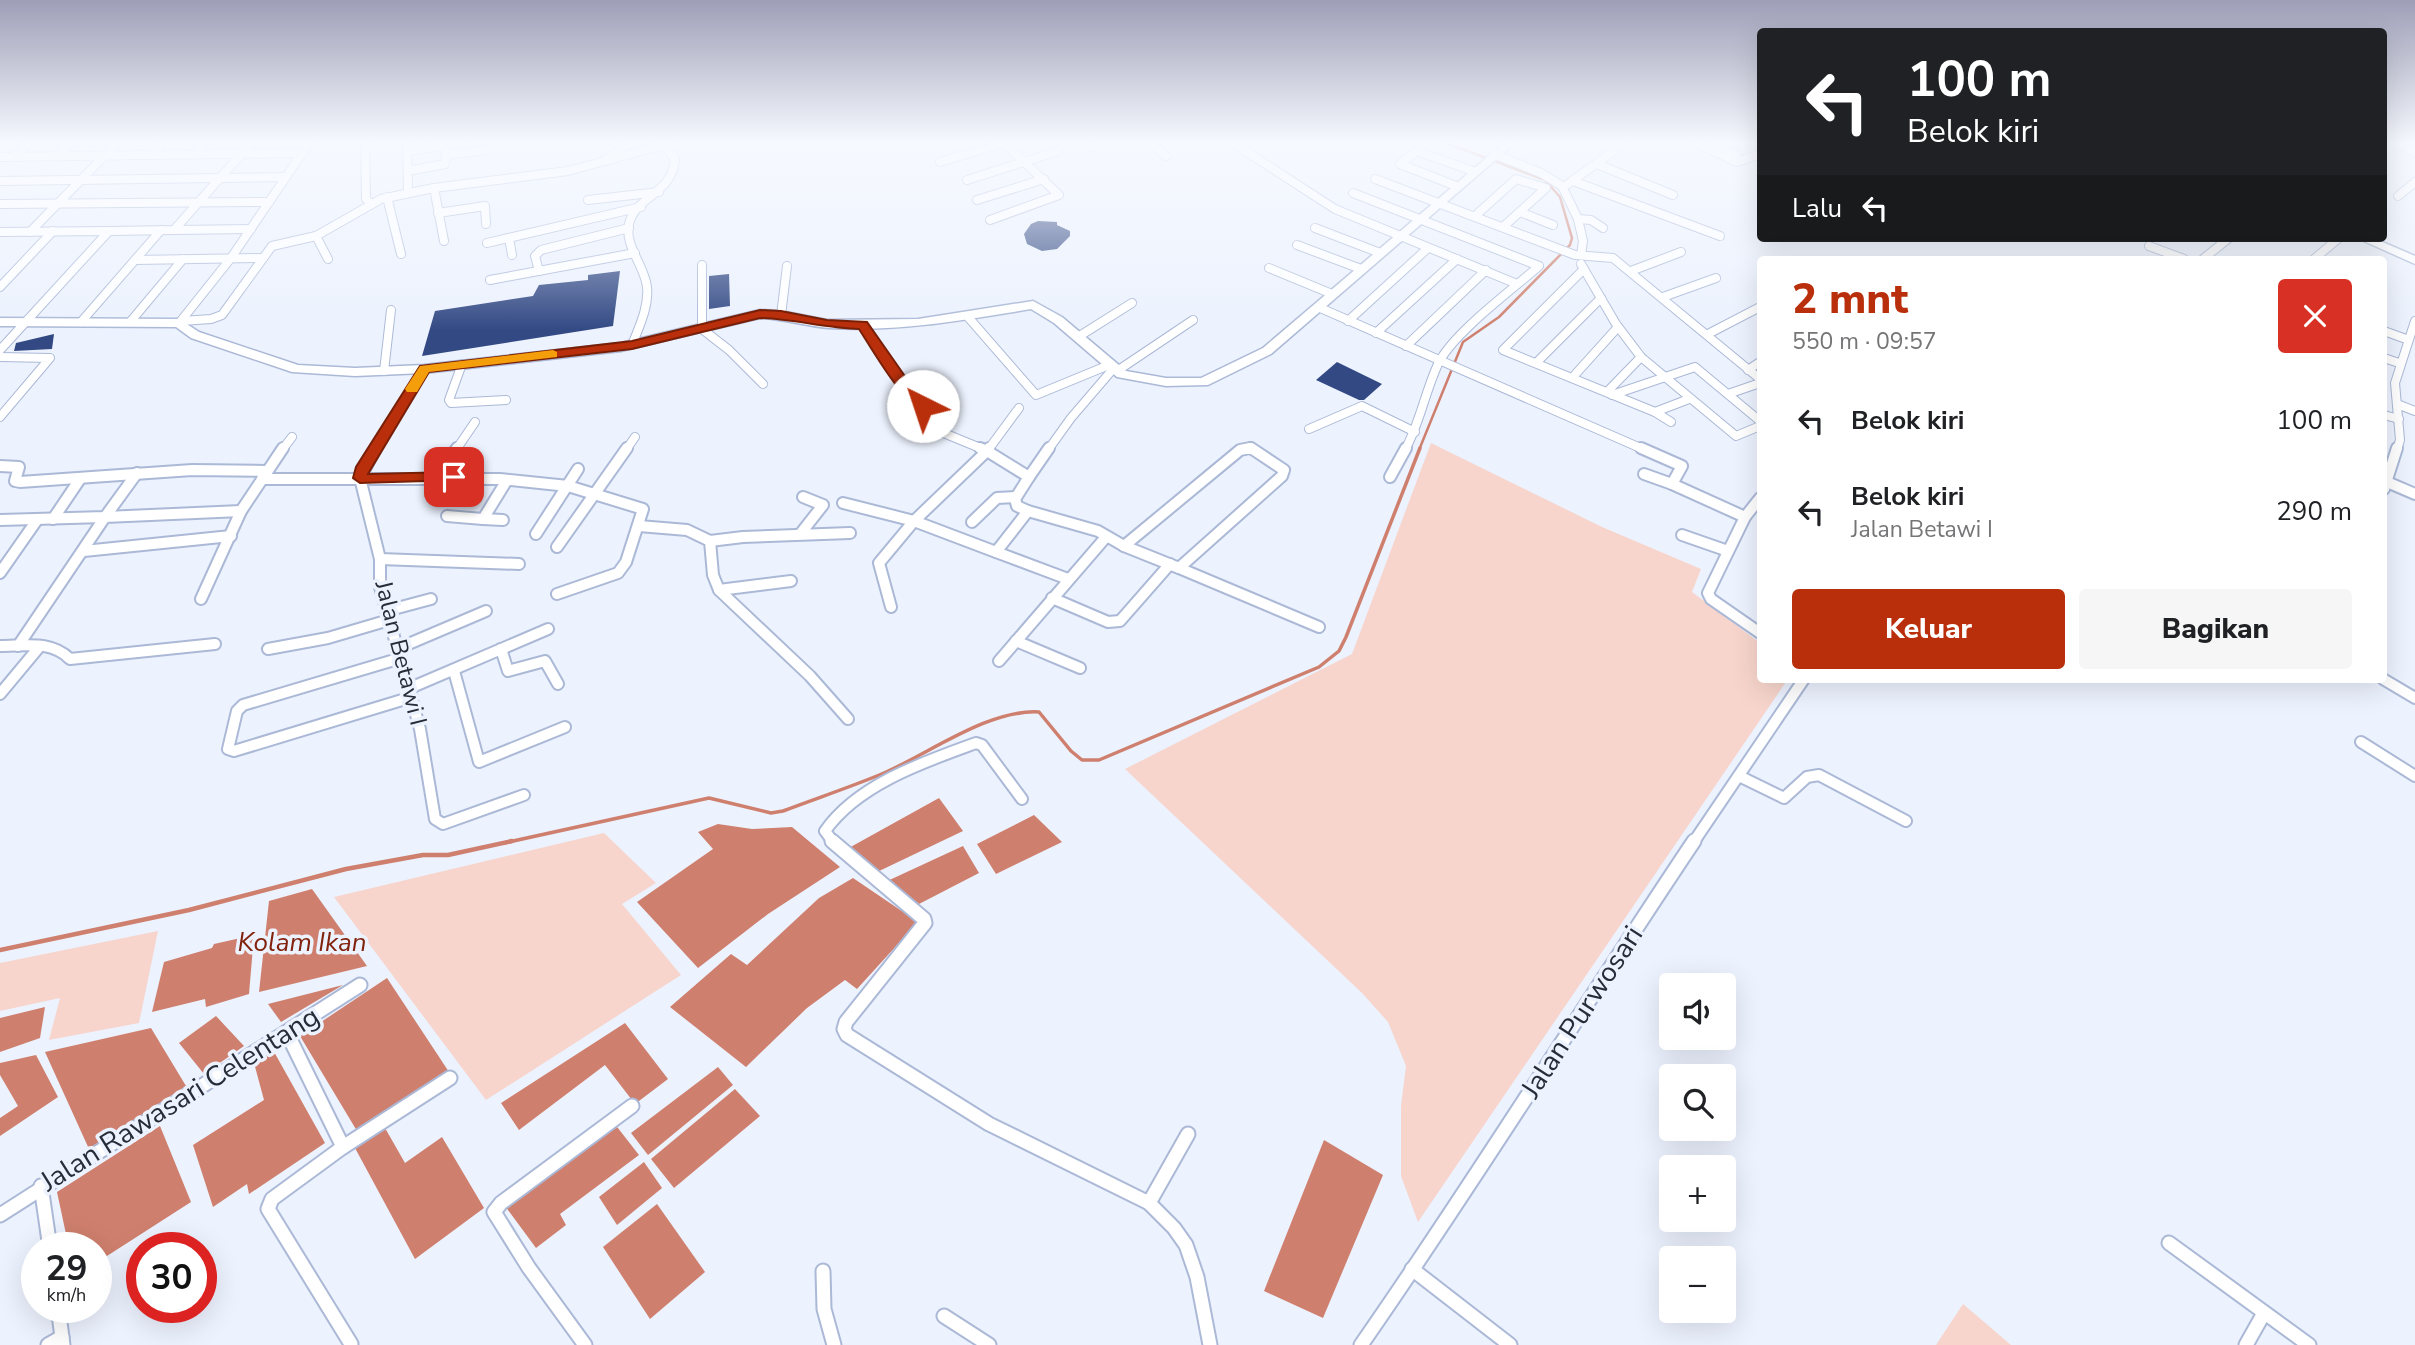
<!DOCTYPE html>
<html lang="id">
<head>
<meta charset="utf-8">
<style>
  :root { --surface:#fff; --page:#f6f6f6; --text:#202124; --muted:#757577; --accent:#b92f0b }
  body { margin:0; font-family:"Nunito Sans",sans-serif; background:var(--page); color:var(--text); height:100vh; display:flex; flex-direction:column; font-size:26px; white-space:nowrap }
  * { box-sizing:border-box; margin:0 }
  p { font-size:23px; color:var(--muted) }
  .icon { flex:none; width:38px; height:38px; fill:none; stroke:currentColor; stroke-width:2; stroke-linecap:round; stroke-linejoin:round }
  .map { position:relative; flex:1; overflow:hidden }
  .panel { position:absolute; left:1757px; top:256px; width:630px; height:427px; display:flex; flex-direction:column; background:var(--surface); border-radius:7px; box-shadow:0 7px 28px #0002 }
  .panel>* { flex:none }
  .hud { position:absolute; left:1757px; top:28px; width:630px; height:214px; border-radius:7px; box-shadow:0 7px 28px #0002; background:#202124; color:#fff; overflow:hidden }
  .tools { position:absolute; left:1659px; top:973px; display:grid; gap:14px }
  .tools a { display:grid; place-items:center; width:77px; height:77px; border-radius:7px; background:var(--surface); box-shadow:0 7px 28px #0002; font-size:35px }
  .speed { position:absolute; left:21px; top:1232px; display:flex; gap:14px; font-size:35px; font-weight:700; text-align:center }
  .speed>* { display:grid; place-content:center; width:91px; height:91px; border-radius:50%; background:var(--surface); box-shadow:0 7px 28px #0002; line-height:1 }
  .speed small { font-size:18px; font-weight:400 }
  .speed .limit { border:10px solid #d22; background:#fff; color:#111 }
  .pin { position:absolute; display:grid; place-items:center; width:60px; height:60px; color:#fff; margin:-30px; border-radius:14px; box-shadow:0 4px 10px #0006 }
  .me { position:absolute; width:77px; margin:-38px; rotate:319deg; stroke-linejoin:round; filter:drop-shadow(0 0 5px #0008) }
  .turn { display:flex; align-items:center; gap:24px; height:147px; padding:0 35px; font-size:32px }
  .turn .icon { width:91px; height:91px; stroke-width:2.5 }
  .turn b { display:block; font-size:49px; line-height:60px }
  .then { display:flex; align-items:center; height:66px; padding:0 35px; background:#0003; gap:14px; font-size:26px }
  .round { display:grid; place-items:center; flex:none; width:74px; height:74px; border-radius:7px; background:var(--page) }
  .summary { display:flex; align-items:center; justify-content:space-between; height:119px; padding:0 35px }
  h1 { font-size:42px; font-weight:800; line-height:52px; color:var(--accent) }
  .cta { display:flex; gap:14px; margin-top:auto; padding:14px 35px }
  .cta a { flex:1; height:80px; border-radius:7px; background:var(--accent); color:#fff; font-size:28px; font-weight:800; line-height:80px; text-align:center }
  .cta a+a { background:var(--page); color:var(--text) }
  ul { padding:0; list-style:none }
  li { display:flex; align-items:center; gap:21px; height:91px; padding:0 35px }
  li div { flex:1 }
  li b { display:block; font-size:26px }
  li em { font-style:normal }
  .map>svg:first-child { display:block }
  .green { fill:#f7d5cc }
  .water { fill:#cf7f6d }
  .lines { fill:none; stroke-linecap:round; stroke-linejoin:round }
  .stream-far2 { stroke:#cf7f6d; stroke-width:2.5 }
  .stream-far1 { stroke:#cf7f6d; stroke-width:3.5 }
  .stream { stroke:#cf7f6d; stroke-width:4.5 }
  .building { fill:#324984 }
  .street-far2-casing { stroke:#abb9d7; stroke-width:10 }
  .street-far1-casing { stroke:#abb9d7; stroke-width:14 }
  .street-casing { stroke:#abb9d7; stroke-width:17 }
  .secondary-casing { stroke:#abb9d7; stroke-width:3 }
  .street-far2 { stroke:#fff; stroke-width:8 }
  .street-far1 { stroke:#fff; stroke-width:10 }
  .street { stroke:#fff; stroke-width:13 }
  .secondary { fill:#fff; fill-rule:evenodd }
  .route { fill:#b92f0b; stroke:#781f07; stroke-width:2 }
  .slow { fill:#f59e0b }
  .labels { text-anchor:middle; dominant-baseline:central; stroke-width:7; stroke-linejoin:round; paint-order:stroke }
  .street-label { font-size:24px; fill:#262c38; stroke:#ecf2fe }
  .water-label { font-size:26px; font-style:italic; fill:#81230d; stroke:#ecf2fe }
  .near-street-label { font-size:28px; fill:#262c38; stroke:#ecf2fe }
</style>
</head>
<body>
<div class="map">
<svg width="2415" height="1345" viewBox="0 0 2415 1345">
  <rect width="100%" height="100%" fill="#ecf2fe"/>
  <g class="green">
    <polygon points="1431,443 1602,527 1701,569 1692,592 1760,643 1760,679 1788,679 1418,1222 1401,1176 1401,1106 1406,1066 1388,1022 1362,993 1125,769 1352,654"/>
    <polygon points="604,833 656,883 622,904 681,975 486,1100 334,897"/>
    <polygon points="158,931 139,1023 49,1040 60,998 0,1011 0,963"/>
    <polygon points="1963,1304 2011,1345 1936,1345"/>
  </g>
  <g class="water">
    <polygon points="939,798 963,831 875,873 847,849"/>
    <polygon points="1034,815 1062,842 996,874 977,844"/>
    <polygon points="718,824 752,829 792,827 840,867 768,914 698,968 637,902 713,849 698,832"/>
    <polygon points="963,846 979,873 919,904 883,883"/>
    <polygon points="853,878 918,922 857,989 845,980 807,1008 746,1067 670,1007 731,954 747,965 819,898"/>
    <polygon points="312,889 367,966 259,992 269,901"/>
    <polygon points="254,935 249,994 206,1007 205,999 152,1012 164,962 212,948 214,944"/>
    <polygon points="387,978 449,1072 360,1136 300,1036"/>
    <polygon points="343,985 281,1022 268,1004"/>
    <polygon points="45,1007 40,1038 0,1052 0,1018"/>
    <polygon points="216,1016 244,1046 204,1074 179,1043"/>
    <polygon points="625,1023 668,1079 635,1104 605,1065 519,1130 501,1103"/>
    <polygon points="151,1028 186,1086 89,1149 45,1052"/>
    <polygon points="273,1050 325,1143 249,1194 247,1184 213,1207 193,1145 264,1100 254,1063"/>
    <polygon points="36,1055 58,1097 0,1136 0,1118 18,1106 0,1075 0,1063"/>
    <polygon points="718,1067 733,1085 648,1155 631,1133"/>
    <polygon points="735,1089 760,1116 674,1188 651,1159"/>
    <polygon points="614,1123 639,1155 560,1214 566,1225 536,1248 505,1206"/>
    <polygon points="160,1126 191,1202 96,1263 96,1248 69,1248 57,1192"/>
    <polygon points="385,1128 405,1163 442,1137 484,1208 415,1259 355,1148"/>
    <polygon points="1324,1140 1383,1175 1323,1318 1264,1291"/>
    <polygon points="644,1162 662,1188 617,1225 599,1197"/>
    <polygon points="657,1204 705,1272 650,1319 603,1247"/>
  </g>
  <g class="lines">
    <polyline class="stream-far2" points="1419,450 1463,342 1499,317 1570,245 1572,238 1560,197 1545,180 1446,143"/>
    <path class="stream-far1" d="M504 843 709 798 771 813 783 811C817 798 851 787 884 773 930 753 989 709 1039 712L1071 751 1082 760H1099L1319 667 1339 651 1346 637 1420 448"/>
    <polyline class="stream" points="0,950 189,910 346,869 423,855 448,855 512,841"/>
  </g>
  <g class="building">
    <polygon points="1038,221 1057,222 1057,225 1070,231 1070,236 1057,249 1042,251 1027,244 1024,234 1031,224"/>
    <polygon points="620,271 613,326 422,356 435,311 533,296 539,285 588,280 588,275"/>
    <polygon points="729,274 730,306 709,309 709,276"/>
    <polygon points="54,334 52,349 14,351 16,343"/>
    <polygon points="1337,362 1382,384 1364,400 1359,400 1316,380"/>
  </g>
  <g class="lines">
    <g class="street-far2-casing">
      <g id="street-far2">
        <polyline points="365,143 366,199 370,203"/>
        <polyline points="407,143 408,192"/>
        <polyline points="1089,143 1093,147"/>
        <polyline points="1151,143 1166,156"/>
        <polyline points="1233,143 1335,209 1517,284"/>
        <polyline points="1696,143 1737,162 1760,154"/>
        <polyline points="1714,143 1736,155"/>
        <polyline points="2394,143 2415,152"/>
        <polyline points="408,151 461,143"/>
        <polyline points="195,154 205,143"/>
        <polyline points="1494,154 1541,173 1562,186 1578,219 1591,220 1603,228"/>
        <polyline points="151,155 162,143"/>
        <polyline points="446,155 485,150"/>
        <polyline points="14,156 29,143"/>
        <polyline points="56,156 70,143"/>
        <polyline points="0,157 302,153"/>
        <polyline points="607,159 630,143"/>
        <polyline points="940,162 1003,143"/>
        <polyline points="1597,164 1673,195"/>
        <polyline points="408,171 445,164 447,143"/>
        <polyline points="1375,179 1575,255 1613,258 1760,379"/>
        <polyline points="967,180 1058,151"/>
        <polyline points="0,181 286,177"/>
        <polyline points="1573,181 1720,236"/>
        <polyline points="1568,184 1623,144"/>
        <polyline points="1456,186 1400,164 1417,151 1473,171"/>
        <polyline points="434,188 444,241"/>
        <path d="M1353 193 1539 266C1512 290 1453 333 1438 364 1425 392 1420 423 1405 450"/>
        <polyline points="2398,196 2415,182"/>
        <polyline points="387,197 401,254"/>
        <polyline points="588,200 659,192"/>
        <polyline points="977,200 1044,179"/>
        <polyline points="0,204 269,202"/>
        <polyline points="1520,212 1553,225"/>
        <polyline points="438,213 485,206 486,224"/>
        <polyline points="1475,216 1516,179 1546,188 1503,227"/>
        <polyline points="1578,219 1583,241 1581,255"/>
        <polyline points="990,220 1059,195 1004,143"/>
        <polyline points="1315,228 1380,253"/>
        <polyline points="174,230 251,229"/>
        <polyline points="109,231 174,230 251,143"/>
        <polyline points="0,232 109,231 0,350"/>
        <polyline points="30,232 117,143"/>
        <polyline points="316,236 328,259"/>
        <polyline points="509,238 512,255"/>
        <polyline points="487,243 641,207"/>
        <polyline points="1297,245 1361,269"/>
        <polyline points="2149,246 2184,259"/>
        <polyline points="2203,259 2229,238"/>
        <polyline points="2314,259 2339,238"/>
        <polyline points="135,260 263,258"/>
        <polyline points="1581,264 1616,324 1641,357 1736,436 1760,426"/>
        <polyline points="702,265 702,329 729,350 763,384"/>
        <polyline points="1269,268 1332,294"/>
        <polyline points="1584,269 1503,350 1655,412 1689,399"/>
        <polyline points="539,271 535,256 541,250 629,228"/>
        <polyline points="1631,271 1681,252"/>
        <polyline points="490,280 635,253"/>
        <polyline points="0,287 53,231"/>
        <polyline points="1663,297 1716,278"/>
        <polyline points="1318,307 1645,450"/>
        <polyline points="781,315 787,266"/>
        <polyline points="968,317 1036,395 1109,365"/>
        <polyline points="131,321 183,259"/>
        <polyline points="182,321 211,319 222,315 272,246 316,236 381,199 434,188 568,171 671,143"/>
        <polyline points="1348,321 1428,248"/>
        <polyline points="81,322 161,230"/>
        <polyline points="180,322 231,258 309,143"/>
        <polyline points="862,325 916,399 926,407 946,409"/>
        <polyline points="2384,331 2406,339"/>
        <polyline points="1376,333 1457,259"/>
        <polyline points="1708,334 1760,307"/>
        <polyline points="1078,337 1132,303"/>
        <path d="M632 345C639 327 649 307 647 287 645 266 624 246 629 224 636 195 672 195 675 159L664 145"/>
        <polyline points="1406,346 1486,270"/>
        <polyline points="0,357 50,358 0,417"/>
        <polyline points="2384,358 2399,363"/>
        <polyline points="1536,363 1601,298"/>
        <polyline points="462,364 449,400 451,403 506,400"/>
        <polyline points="1748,370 1760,362"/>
        <polyline points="384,371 391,310"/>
        <polyline points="1117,371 1193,320"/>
        <polyline points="1572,378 1618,327"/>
        <polyline points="1607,392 1641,357"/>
        <polyline points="1728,394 1760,383"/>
        <polyline points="1612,395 1695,367 1760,421"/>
        <polyline points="2397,404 2415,411"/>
        <polyline points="1655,412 1671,422"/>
        <polyline points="2384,415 2399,419"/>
        <polyline points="929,427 985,450"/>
        <polyline points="1309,429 1362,406 1415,432"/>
        <polyline points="282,450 292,437"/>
        <polyline points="374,450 424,369"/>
        <polyline points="456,450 475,422"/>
        <polyline points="626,450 635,437"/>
        <polyline points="988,450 1019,408"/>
        <polyline points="1048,450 1071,418 1113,369"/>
        <polyline points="1240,450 1254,450"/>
        <polyline points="2397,450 2400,440 2395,383 2415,321"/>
      </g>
    </g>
    <g class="street-far1-casing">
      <g id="street-far1">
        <polyline points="376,448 360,478 380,559 380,587 420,729 435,819 443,824 524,795"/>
        <polyline points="980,448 987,451 914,521 996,552 1028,511 1017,506 1015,499 1029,477"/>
        <polyline points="989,448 987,451 1029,477 1049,448"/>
        <polyline points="1641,448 1682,466 1672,484 1745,517"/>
        <polyline points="0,466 19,467 15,481 20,482 192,470 266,471"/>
        <polyline points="1644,474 1672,484"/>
        <polyline points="437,477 457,448"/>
        <polyline points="1390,477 1406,448"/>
        <polyline points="262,479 500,479 568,486 643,509 626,562 618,573 557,594"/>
        <polyline points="2387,482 2415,494"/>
        <polyline points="2384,489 2397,448"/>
        <polyline points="1760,498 1745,517 1708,593 1711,599 1760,633"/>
        <polyline points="843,503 914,521 879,563 891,607"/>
        <polyline points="1028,511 1098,531 1124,546"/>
        <polyline points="447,516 483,519 507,480"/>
        <polyline points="53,519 80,479"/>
        <polyline points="483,519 503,520"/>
        <polyline points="0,520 105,517 137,473"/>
        <polyline points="972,522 997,498 1016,497"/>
        <polyline points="639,526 687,530 710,541 713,575 719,590 810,676 848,719"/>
        <polyline points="801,533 823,505 803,497"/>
        <polyline points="536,534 578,469"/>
        <polyline points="1682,535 1728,551"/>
        <polyline points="710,541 743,537 850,533"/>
        <polyline points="1124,546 1179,568 1282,476 1284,470 1251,448"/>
        <polyline points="1124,546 1240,450 1250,448"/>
        <polyline points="557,547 627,448"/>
        <polyline points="84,551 231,536"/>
        <polyline points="996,552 1068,579"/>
        <polyline points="380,559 519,564"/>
        <polyline points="1179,568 1319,627"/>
        <polyline points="0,573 37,520"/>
        <polyline points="719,590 791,581"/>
        <polyline points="1052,598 1108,622 1120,621 1170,564"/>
        <polyline points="201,599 241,511 283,448"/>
        <polyline points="386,611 431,599"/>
        <polyline points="1016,641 1080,668"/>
        <path d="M0 646C25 646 51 640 70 659L215 644"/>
        <polyline points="18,646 105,517 241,511"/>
        <polyline points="399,648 486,611"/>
        <polyline points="268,649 328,638 389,620"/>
        <polyline points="501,649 508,671 545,661 558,684"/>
        <polyline points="401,658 243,705 237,711 228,749 234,751 412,697"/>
        <polyline points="999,661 1106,537"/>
        <polyline points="454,671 479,762 565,727"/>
        <polyline points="2383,679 2415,698"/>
        <polyline points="410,688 548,629"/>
        <polyline points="0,694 40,646"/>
        <polyline points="2361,742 2415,776"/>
        <polyline points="1739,776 1784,798 1807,777 1819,775 1906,821"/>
        <path d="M834 843 825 831C858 784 924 762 976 743L982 745 1022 799"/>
        <polyline points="1693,843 1804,679"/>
      </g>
    </g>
    <g class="street-casing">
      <g id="street">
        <polyline points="832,841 924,919 925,923 846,1022 844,1029 847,1035 989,1124 1149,1203 1174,1228 1186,1245 1197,1277 1210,1345"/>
        <polyline points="287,1033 343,1147 272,1199 268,1209 351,1344"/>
        <polyline points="343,1147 450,1078"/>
        <polyline points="41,1186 50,1248"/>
        <polyline points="1149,1203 1188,1134"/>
        <polyline points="0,1215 360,985"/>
        <polyline points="2169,1243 2309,1345"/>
        <polyline points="1412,1269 1510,1345"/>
        <polyline points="823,1271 824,1309 834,1345"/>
        <polyline points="58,1307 63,1345"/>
        <polyline points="944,1316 989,1345"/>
        <polyline points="48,1345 62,1337"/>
        <polyline points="585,1345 529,1268 494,1212 501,1203 632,1106"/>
        <path d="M1361 1345C1476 1180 1582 1008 1694 841"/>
        <polyline points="2246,1345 2264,1313"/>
      </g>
    </g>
    <g class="secondary-casing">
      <g id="secondary">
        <path d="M1504 143H1515L1271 354 1208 385 1166 386 1117 377 1054 323 1031 309C964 320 897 332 829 328 806 326 783 319 760 318L621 351 424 373 355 376 292 372 191 338 176 327 0 326V318L179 319 199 332 298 365 355 368 424 365 621 343 760 310 781 311 827 320 918 319 1033 301 1062 317 1126 371 1166 378H1201L1263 348Z"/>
        <polygon points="2357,238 2373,238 2415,256 2415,264"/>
      </g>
    </g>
    <use href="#street-far2" class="street-far2"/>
    <use href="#street-far1" class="street-far1"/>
    <use href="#street" class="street"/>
    <use href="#secondary" class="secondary"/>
  </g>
  <linearGradient id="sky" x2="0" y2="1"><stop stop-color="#9e9fb7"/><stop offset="0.43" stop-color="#f6f9ff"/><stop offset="1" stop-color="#f6f9ff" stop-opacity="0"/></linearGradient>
  <rect width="2415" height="331" fill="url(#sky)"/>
  <path class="route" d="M760 310 781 311 827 320 867 322 909 382 930 406 923 410C902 402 872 349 859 329 825 328 794 319 760 318L632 349 429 372 368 474 454 472 461 477 459 480 360 483 353 478 356 467 420 366 632 341Z"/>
  <polygon class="slow" points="553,350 557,352 557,357 429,372 417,392 407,392 405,389 420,366"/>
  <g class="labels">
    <g class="street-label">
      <text transform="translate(401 653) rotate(76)">Jalan Betawi I</text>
    </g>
    <g class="water-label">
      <text x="302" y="942">Kolam Ikan</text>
    </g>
    <g class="near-street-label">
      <text transform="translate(1582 1012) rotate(-57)">Jalan Purwosari</text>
      <text transform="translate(180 1099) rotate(-32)">Jalan Rawasari Celentang</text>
    </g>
  </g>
</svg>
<div class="tools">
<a><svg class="icon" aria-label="sound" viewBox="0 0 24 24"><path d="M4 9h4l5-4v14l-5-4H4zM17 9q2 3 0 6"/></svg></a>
<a><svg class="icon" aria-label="search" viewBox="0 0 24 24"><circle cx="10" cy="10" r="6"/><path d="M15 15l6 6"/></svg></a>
<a>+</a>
<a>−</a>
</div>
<div class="speed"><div>29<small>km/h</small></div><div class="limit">30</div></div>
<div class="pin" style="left:454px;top:477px;background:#d93025"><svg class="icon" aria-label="arrive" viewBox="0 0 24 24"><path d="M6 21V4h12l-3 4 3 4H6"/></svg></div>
<svg class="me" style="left:923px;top:406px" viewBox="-20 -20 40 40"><circle r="19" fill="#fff"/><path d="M0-13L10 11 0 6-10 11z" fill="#b92f0b"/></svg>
<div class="hud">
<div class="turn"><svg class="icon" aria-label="left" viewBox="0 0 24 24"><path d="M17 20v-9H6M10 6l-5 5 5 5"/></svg><div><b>100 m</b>Belok kiri</div></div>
<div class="then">Lalu<svg class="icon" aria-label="left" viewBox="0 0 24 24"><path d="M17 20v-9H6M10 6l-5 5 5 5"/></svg></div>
</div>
<section class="panel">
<div class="summary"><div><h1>2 mnt</h1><p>550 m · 09:57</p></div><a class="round" style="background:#d93025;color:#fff"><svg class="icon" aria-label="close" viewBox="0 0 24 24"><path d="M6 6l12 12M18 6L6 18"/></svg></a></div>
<ul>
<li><svg class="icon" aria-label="left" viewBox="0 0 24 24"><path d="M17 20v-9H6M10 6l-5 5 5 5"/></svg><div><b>Belok kiri</b></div><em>100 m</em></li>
<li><svg class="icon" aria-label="left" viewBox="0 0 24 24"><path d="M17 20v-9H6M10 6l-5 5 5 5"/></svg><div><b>Belok kiri</b><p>Jalan Betawi I</p></div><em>290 m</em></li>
</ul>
<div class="cta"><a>Keluar</a><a>Bagikan</a></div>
</section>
</div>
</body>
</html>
